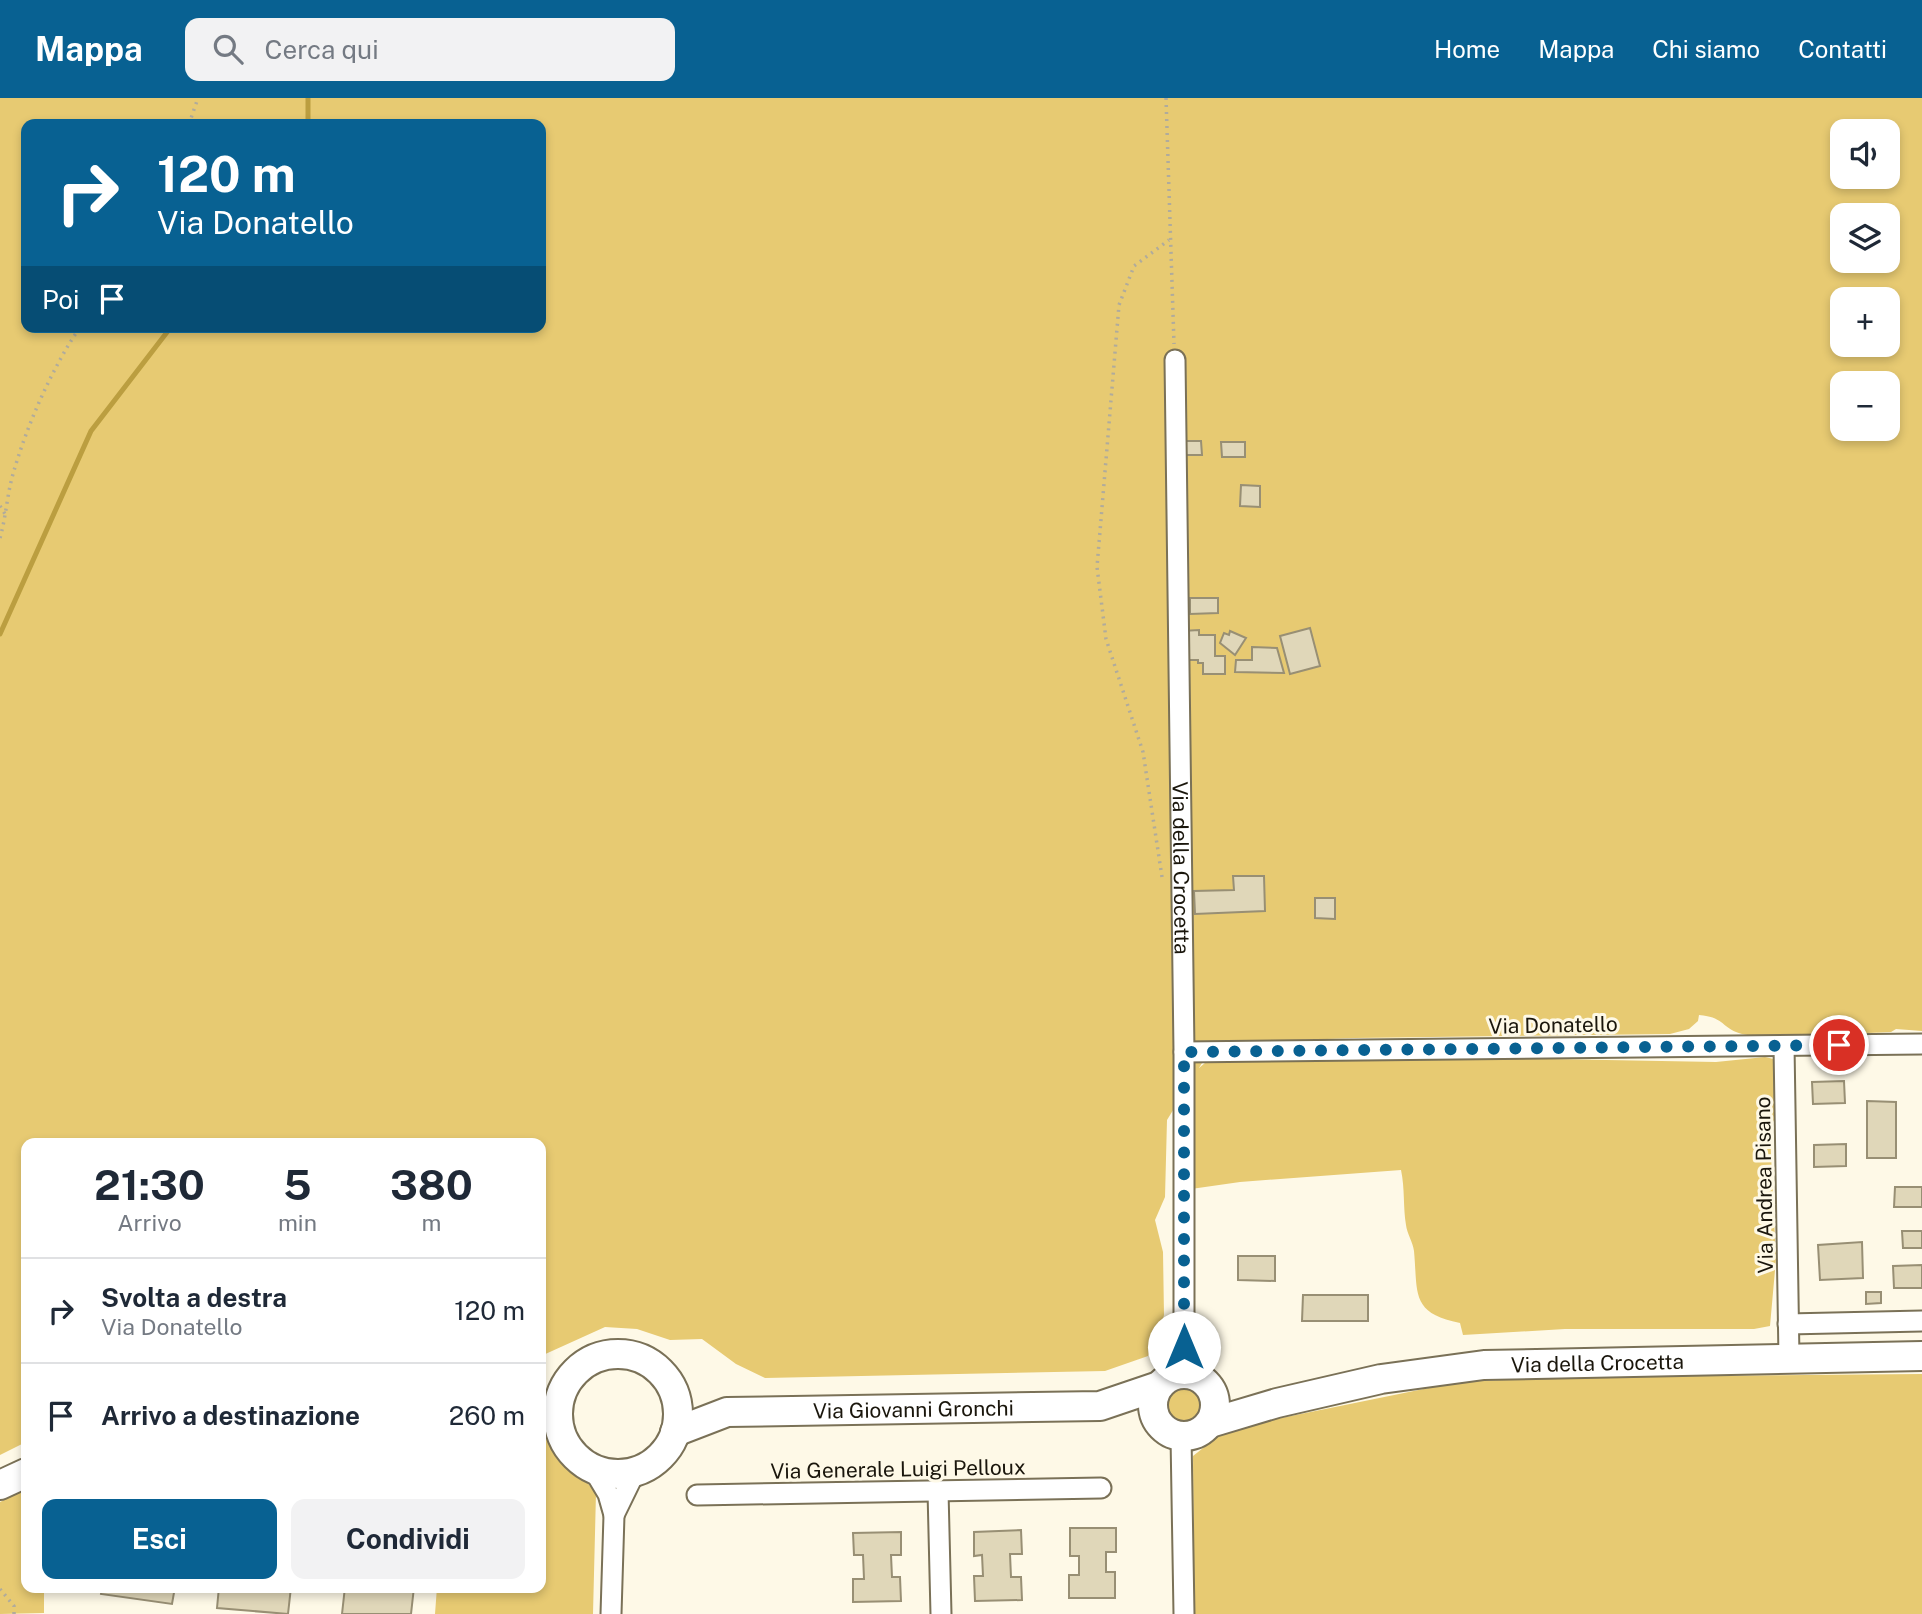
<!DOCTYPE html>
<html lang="it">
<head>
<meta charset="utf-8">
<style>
  :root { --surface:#fff; --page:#f2f2f3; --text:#1f2937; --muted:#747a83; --line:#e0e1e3; --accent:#086192 }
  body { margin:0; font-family:"Public Sans",sans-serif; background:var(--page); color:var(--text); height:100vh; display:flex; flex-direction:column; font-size:26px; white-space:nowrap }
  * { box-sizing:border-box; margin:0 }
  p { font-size:23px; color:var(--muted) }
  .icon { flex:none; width:38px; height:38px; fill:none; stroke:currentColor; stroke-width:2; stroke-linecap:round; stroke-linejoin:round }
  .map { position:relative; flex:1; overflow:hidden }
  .side { position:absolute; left:21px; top:1040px; width:525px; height:455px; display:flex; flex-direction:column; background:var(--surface); border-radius:14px; box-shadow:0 4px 10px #0003 }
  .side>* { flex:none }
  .guide { position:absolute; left:21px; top:21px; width:525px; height:214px; border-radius:14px; box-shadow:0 4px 10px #0003; background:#086192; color:#fff; overflow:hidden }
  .tools { position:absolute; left:1830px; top:21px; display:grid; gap:14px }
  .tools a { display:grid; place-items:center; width:70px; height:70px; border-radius:14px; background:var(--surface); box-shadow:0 4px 10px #0003; font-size:35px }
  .pin { position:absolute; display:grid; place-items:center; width:60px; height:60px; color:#fff; margin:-30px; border:4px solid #fff; border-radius:50%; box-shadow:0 2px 7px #0007 }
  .me { position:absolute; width:77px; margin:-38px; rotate:0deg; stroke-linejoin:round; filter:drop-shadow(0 0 5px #0008) }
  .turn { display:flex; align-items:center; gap:24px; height:147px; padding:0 21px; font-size:32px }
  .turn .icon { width:91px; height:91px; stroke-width:2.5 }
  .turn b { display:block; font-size:49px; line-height:60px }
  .then { display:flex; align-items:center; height:66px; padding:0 21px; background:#0003; gap:14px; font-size:26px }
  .eta { display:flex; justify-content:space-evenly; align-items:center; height:119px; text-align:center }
  .eta b { font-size:42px; font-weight:700; line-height:49px }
  .primary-button { display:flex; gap:14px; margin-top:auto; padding:14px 21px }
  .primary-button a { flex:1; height:80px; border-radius:14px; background:var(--accent); color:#fff; font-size:28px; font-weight:700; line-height:80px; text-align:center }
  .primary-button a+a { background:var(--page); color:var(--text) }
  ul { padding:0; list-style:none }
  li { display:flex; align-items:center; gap:21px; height:105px; padding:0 21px; border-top:2px solid var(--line) }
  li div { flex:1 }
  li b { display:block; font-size:26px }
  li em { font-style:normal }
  header { display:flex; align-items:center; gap:42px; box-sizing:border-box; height:98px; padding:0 35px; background:var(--accent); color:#fff }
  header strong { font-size:33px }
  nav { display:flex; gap:38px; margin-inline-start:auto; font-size:24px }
  .search { width:490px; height:63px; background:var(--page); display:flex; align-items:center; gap:18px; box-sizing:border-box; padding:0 24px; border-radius:14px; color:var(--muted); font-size:26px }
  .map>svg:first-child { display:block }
  .green { fill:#e7ca72; fill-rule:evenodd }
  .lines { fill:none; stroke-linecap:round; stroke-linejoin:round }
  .stream { stroke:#bb9e40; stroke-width:5 }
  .building { fill:#e0d7b9; stroke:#988f74; stroke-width:2 }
  .street-casing { stroke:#7a7157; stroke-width:23 }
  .secondary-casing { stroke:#7a7157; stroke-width:32 }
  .path { stroke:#b0ab9c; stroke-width:3.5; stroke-dasharray:2 5; stroke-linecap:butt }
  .street { stroke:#fff; stroke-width:19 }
  .secondary { stroke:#fff; stroke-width:28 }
  .route { stroke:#086192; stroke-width:12; stroke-dasharray:0 21.6 }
  .labels { text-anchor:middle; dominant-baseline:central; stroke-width:6; stroke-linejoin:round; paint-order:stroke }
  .street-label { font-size:21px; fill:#1a160c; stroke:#fef9e7 }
</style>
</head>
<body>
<header>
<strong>Mappa</strong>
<div class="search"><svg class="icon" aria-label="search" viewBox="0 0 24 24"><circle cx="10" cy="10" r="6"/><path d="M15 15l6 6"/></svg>Cerca qui</div>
<nav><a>Home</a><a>Mappa</a><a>Chi siamo</a><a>Contatti</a></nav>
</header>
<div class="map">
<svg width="1922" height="1516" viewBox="0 0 1922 1516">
  <rect width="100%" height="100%" fill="#fef9e7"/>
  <g class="green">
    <path d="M0 0H1922V933L1896 931 1891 934C1850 935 1779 944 1742 936 1722 931 1725 919 1699 917L1698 923 1689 931 1670 936 1355 940 1214 945 1199 970 1212 959H1443L1716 964 1765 959 1778 962 1775 1017 1770 1036 1776 1161 1770 1228 1754 1231H1565L1463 1237 1460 1225C1410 1215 1418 1195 1414 1153 1413 1144 1407 1136 1406 1127 1403 1109 1405 1091 1401 1072L1240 1084 1191 1091 1189 986 1167 1022 1165 1099 1155 1122 1163 1154 1164 1217 1158 1241 1148 1258 1105 1273 765 1280 736 1266 702 1241 670 1242 637 1231 605 1229 541 1258V1045H26V1344L0 1357ZM26 26H541V229H26ZM1843 33H1888V79H1843ZM1843 117H1888V163H1843ZM1843 201H1888V247H1843ZM1843 285H1888V331H1843Z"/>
    <polygon points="1922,1276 1922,1516 1194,1516 1193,1358 1227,1331 1458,1284 1559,1279"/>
    <circle cx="1185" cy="1308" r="17"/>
    <path d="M541 1336C550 1343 553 1350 559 1358 570 1372 585 1380 596 1395L593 1516H435L437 1489H541Z"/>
    <polygon points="26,1391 26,1489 73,1489 73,1493 44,1491 44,1515 0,1516 0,1404"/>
  </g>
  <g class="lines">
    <g class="stream">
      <polyline points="308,0 308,26"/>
      <polyline points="0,536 91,333 171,229"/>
    </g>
  </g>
  <g class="building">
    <polygon points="1184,343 1201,343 1202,357 1184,357"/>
    <polygon points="1221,344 1245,344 1245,359 1222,359"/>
    <polygon points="1241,387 1260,388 1260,409 1240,408"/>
    <polygon points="1190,500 1218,500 1218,515 1190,516"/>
    <polygon points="1310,530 1320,568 1290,576 1280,538"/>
    <polygon points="1199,532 1199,537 1215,537 1215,558 1225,558 1225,576 1203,576 1203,565 1198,565 1198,562 1183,562 1182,533"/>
    <polygon points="1230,533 1246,540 1235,557 1220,545 1224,535 1229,537"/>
    <polygon points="1252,549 1277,550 1284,575 1235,574 1236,562 1252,562"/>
    <polygon points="1233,778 1264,778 1265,813 1195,816 1194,793 1234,792"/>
    <polygon points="1315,800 1335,800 1335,821 1315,820"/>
    <polygon points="1844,983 1845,1005 1813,1006 1812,984"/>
    <polygon points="1867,1003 1896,1004 1896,1060 1867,1060"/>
    <polygon points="1846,1046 1846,1068 1814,1069 1814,1047"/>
    <polygon points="1895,1089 1922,1089 1922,1109 1894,1109"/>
    <polygon points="1902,1133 1922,1133 1922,1150 1903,1150"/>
    <polygon points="1862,1144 1863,1180 1820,1182 1818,1147"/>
    <polygon points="1238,1158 1275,1158 1275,1183 1238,1182"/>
    <polygon points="1922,1167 1922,1190 1894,1190 1893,1168"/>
    <polygon points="1866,1194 1881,1194 1881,1205 1866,1206"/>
    <polygon points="1303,1197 1368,1197 1368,1223 1302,1223"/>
    <polygon points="1070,1430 1116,1430 1116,1454 1106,1454 1106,1474 1115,1474 1115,1500 1069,1500 1069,1477 1079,1477 1079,1458 1070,1458"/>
    <polygon points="1021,1432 1022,1456 1010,1456 1011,1479 1021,1479 1022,1502 975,1503 974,1478 983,1478 982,1457 974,1458 974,1434"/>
    <polygon points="901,1434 901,1457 891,1457 892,1479 900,1479 901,1503 853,1504 853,1481 864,1481 863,1457 854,1457 853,1435"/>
    <polygon points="102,1489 175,1489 172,1506 101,1496"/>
    <polygon points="219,1489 291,1489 288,1516 217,1510"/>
    <polygon points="345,1489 414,1489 411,1516 342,1516"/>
  </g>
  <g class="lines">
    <g class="street-casing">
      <g id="street">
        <path id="s1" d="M1175 262 1184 954V1276"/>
        <polyline points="1784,948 1789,1260"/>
        <polyline points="1184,954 1922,946"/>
        <polyline points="1788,1226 1922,1223"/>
        <polyline points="1181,1338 1184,1516"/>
        <polyline points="593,1371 608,1396 614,1417 611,1516"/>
        <polyline points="938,1393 941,1516"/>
        <polyline points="697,1397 1101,1390"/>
        <polyline points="614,1417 635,1374"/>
      </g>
    </g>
    <g class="secondary-casing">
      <g id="secondary">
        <circle cx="618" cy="1316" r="60"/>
        <circle cx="1184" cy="1307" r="31"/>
        <path id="s2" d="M1210 1325 1277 1305 1381 1281 1484 1267 1922 1258"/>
        <path id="s3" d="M675 1334 727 1314 1100 1308 1159 1288"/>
        <polyline points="0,1387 26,1375"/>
      </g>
    </g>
    <g class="path">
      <polyline points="1166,0 1174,246"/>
      <polyline points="189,26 198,0"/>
      <polyline points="0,408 5,416"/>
      <path d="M0 440C6 419 7 397 13 376 27 327 51 272 80 229"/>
      <polyline points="1162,779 1143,654 1106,541 1097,469 1119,207 1134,168 1169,142"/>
      <polyline points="0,1491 14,1508 14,1516"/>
    </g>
    <use href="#street" class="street"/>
    <use href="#secondary" class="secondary"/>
  </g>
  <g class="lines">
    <polyline class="route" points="1184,1249 1184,954 1839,947"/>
  </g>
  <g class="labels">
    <g class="street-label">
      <text stroke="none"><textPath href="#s1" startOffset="508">Via della Crocetta</textPath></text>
      <text transform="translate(1553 927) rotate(-1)">Via Donatello</text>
      <text transform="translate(1764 1087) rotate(-91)">Via Andrea Pisano</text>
      <text stroke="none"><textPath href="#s2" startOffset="394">Via della Crocetta</textPath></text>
      <text stroke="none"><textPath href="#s3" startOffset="242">Via Giovanni Gronchi</textPath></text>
      <text transform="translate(898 1371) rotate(-1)">Via Generale Luigi Pelloux</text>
    </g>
  </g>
</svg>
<div class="tools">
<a><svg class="icon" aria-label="sound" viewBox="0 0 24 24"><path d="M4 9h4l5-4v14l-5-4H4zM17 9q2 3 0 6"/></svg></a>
<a><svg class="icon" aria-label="layers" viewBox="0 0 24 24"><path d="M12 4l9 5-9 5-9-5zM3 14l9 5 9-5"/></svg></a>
<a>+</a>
<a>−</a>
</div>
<div class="pin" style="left:1839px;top:947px;background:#d93025"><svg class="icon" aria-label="arrive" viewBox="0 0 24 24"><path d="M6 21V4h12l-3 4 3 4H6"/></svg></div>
<svg class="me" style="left:1184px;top:1249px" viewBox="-20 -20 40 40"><circle r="19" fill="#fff"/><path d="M0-13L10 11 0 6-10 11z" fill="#086192"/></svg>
<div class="guide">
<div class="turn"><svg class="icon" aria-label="right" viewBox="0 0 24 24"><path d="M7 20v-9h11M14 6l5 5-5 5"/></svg><div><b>120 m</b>Via Donatello</div></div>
<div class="then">Poi<svg class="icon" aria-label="arrive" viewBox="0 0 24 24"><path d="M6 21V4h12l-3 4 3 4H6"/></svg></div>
</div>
<section class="side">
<div class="eta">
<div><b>21:30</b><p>Arrivo</p></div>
<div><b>5</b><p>min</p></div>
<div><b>380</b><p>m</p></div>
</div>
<ul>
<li><svg class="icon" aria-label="right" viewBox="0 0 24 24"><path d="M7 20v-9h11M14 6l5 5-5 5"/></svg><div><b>Svolta a destra</b><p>Via Donatello</p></div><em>120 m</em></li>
<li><svg class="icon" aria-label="arrive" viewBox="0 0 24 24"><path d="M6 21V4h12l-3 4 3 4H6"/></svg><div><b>Arrivo a destinazione</b></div><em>260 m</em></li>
</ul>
<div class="primary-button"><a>Esci</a><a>Condividi</a></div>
</section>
</div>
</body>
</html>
